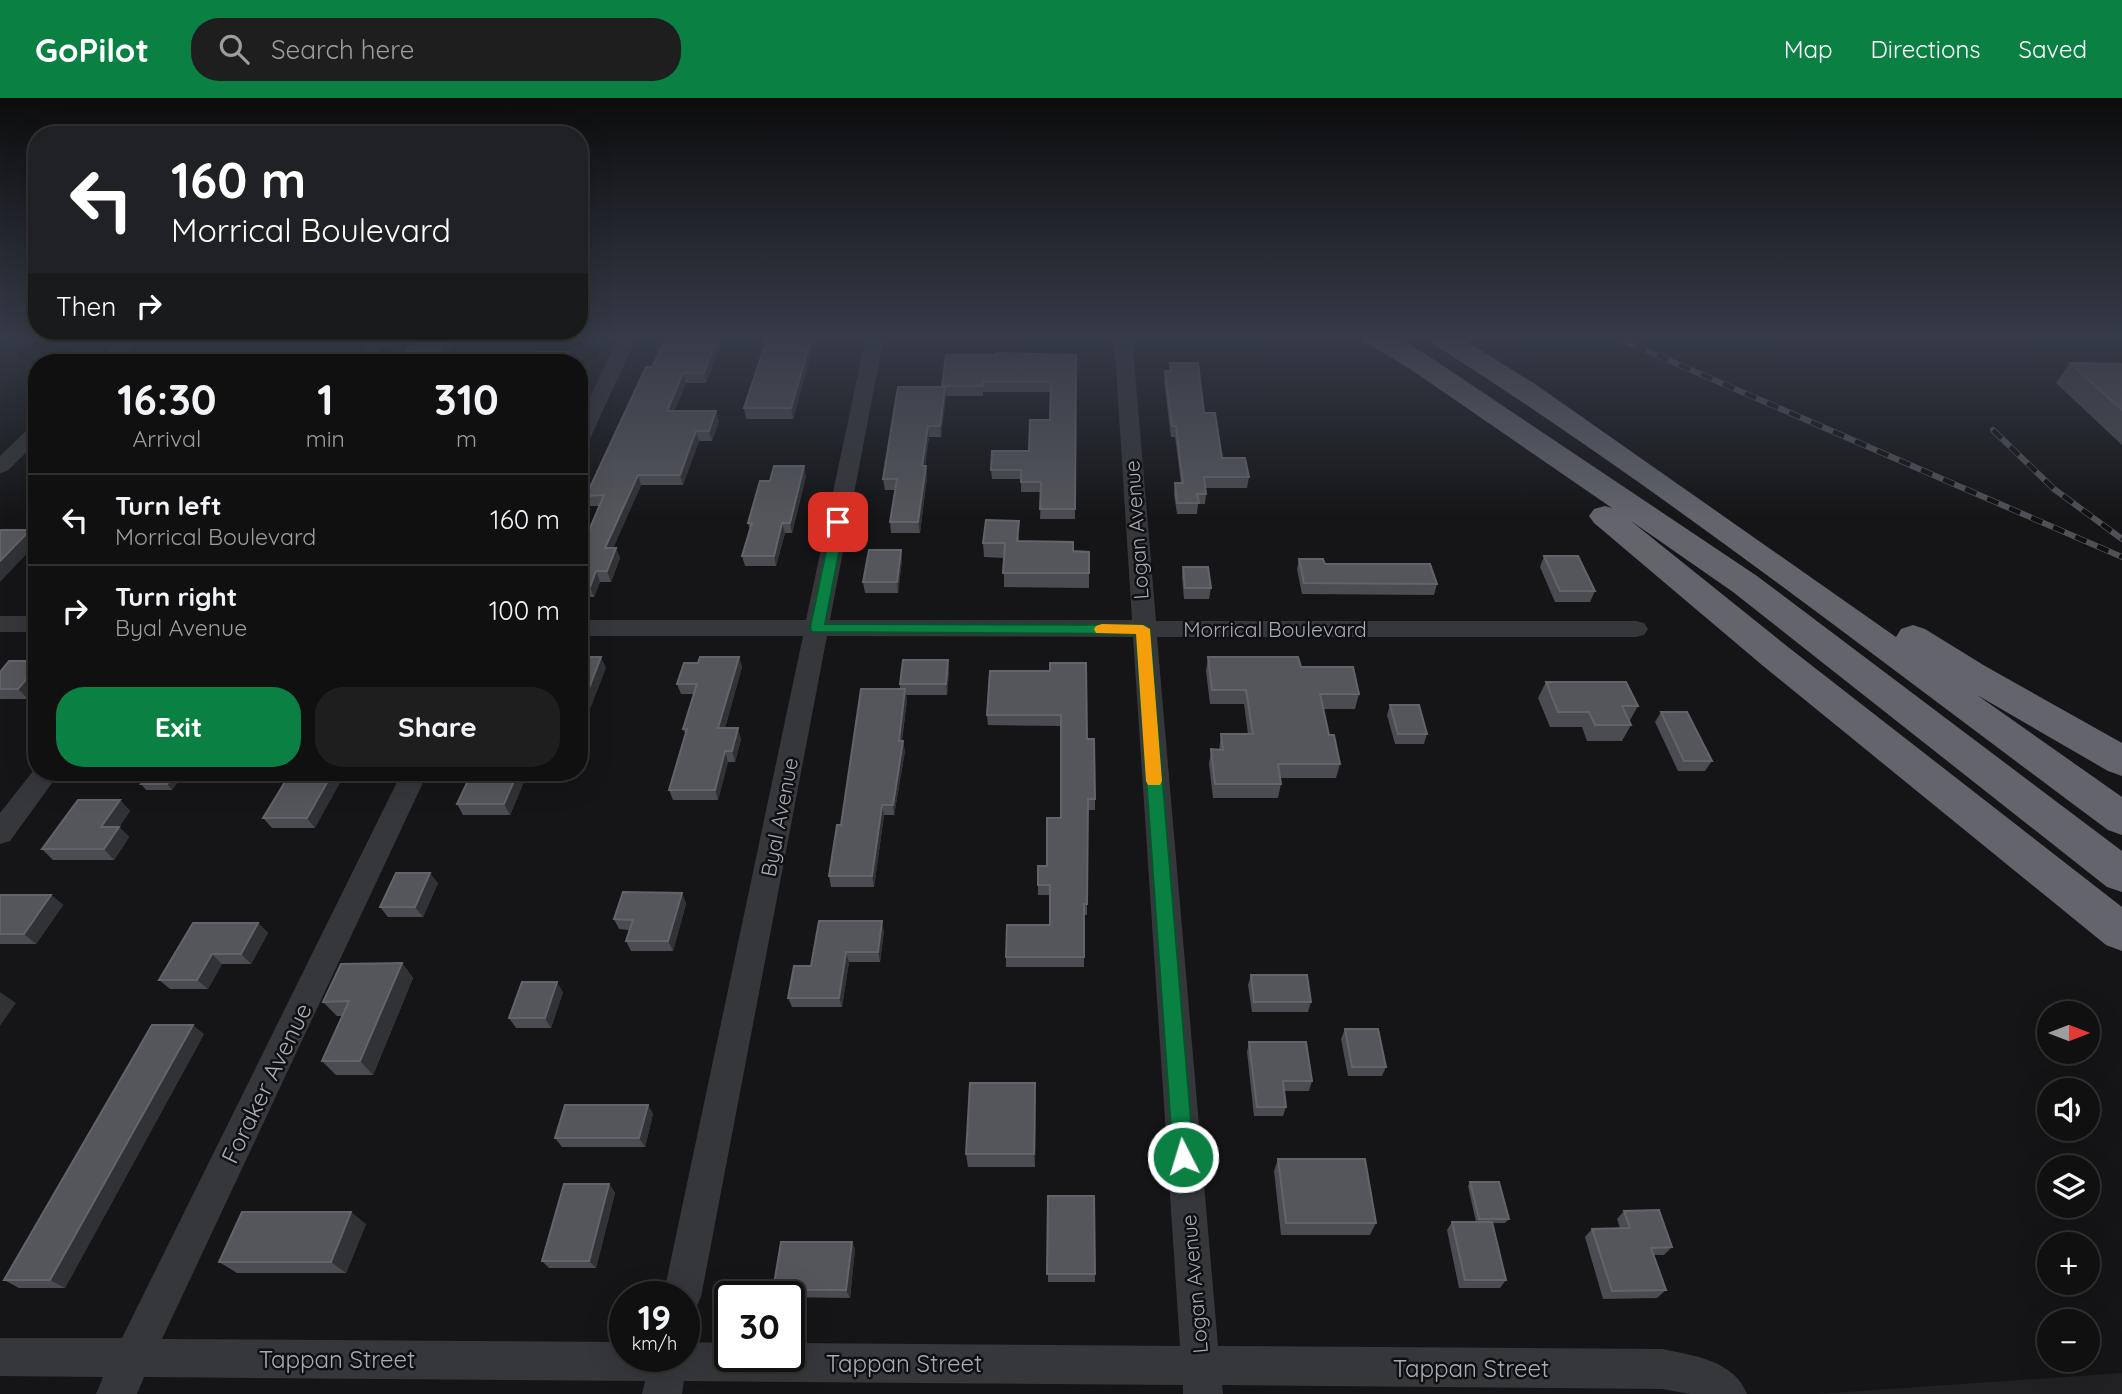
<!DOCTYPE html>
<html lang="en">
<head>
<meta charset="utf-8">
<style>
  :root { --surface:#101011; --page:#1e1e1f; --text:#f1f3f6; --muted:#9c9d9f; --line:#303031; --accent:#0b8043 }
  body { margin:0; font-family:Quicksand,sans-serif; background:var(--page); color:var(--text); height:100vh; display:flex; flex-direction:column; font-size:26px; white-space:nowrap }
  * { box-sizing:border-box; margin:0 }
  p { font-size:23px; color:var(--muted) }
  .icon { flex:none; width:38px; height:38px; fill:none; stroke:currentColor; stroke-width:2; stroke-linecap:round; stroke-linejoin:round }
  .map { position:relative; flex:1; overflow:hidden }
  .drawer { position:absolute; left:28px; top:256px; width:560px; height:427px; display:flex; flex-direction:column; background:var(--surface); border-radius:28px; box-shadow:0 7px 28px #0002,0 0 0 2px var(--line) }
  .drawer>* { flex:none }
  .banner { position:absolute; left:28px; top:28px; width:560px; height:214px; border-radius:28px; box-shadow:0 7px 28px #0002,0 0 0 2px var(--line); background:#202124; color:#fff; overflow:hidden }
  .needle { width:46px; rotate:90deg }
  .tools { position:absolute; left:2037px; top:903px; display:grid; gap:14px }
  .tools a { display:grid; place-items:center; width:63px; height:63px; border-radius:50%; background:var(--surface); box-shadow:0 7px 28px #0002,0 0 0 2px var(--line); font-size:35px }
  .speed { position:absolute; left:609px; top:1183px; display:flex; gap:14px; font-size:35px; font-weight:700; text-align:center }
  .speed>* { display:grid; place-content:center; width:91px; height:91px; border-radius:50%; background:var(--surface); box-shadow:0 7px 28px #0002,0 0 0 2px var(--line); line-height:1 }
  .speed small { font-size:18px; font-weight:400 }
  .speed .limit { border:4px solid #111; border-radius:10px; background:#fff; color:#111 }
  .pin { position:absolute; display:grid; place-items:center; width:60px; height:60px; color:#fff; margin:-30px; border-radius:14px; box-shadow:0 4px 10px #0006 }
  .me { position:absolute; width:77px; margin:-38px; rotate:355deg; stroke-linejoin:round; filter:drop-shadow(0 0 5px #0008) }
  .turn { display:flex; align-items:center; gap:24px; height:147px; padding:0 28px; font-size:32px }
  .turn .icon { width:91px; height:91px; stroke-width:2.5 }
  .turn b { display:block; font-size:49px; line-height:60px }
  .then { display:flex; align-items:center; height:66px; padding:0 28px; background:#0003; gap:14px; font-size:26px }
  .eta { display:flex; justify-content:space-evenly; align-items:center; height:119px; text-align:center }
  .eta b { font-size:42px; font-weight:800; line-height:49px }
  .cta { display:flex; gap:14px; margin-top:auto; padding:14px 28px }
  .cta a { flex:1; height:80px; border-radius:28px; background:var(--accent); color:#fff; font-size:28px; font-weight:800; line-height:80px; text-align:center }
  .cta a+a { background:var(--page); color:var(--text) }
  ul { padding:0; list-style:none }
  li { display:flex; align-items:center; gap:21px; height:91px; padding:0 28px; border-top:2px solid var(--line) }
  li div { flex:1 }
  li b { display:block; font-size:26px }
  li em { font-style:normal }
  header { display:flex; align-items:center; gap:42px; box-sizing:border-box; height:98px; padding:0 35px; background:var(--accent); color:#fff }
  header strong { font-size:33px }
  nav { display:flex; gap:38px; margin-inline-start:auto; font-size:24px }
  .search { width:490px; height:63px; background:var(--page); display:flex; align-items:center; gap:18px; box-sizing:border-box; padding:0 24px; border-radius:28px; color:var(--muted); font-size:26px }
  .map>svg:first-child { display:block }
  .built { fill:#212123 }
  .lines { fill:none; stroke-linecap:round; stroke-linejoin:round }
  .minor { fill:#36373b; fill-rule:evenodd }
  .motorway { fill:#63646c; fill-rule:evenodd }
  .rail-casing { stroke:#505056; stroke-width:6 }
  .rail { stroke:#101012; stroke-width:4.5; stroke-dasharray:12; stroke-linecap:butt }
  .wall { fill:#4b4c51 }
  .shaded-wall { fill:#313235 }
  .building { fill:#55565b; stroke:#626469; stroke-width:2 }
  .route { fill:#0b8043; stroke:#07532c; stroke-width:2 }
  .slow { fill:#f59e0b }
  .labels { text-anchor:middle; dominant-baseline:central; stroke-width:5; stroke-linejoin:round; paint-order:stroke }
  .street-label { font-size:21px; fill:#a8abb5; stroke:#101012 }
  .near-street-label { font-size:24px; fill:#a8abb5; stroke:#101012 }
</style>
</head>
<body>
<header>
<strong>GoPilot</strong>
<div class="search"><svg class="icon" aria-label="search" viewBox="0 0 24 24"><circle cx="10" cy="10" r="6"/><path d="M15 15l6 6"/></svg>Search here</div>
<nav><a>Map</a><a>Directions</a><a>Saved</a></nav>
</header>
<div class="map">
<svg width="2122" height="1296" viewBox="0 0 2122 1296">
  <rect width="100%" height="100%" fill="#151517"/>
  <polygon class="built" points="2122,1275 2122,1296 1817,1296"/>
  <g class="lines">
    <g class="minor">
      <polygon points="123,238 143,238 118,264 99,264"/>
      <polygon points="372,238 391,238 371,264 353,264"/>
      <polygon points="619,238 637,238 589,343 579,349 579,322"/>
      <path d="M866 238H884L830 522H1132L1114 238H1132L1156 523H1636L1644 525 1648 531 1644 537 1636 539H1157L1218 1248 1662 1251C1695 1258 1733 1262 1747 1296H1690L1662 1291 1222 1287 1223 1296H1183V1287L684 1283 682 1296H642L645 1283 144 1279 137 1296H96L103 1279 0 1278V1240H122L402 674H428L162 1241 625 1244V1258H684V1244L730 1245V1258H789V1245L1180 1248 1133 539 827 538 701 1199 695 1212 684 1217V1199H663L803 538H579V522H806Z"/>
      <polygon points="37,327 37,344 7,373 0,375 0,358 30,329"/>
      <rect x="0" y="518" width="37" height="16"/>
      <polygon points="37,668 37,674 60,674 10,743 0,746 0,715"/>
    </g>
    <g class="motorway">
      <polygon points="1361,238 1394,238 1430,259 1757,478 2122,753 2122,794 2107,789 1733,494 1631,423 1788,549 2122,809 2122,853 2106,847 1762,567 1594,425 1589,418 1594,411 1605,408 1612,410 1410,271 1365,244"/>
      <path d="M1426 238H1458L1535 286 1896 539 1901 531 1913 527 1925 531 1985 568 2122 645V678L2108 673 1977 597 2122 699V737L2108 732C1884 566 1665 393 1430 244Z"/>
    </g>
    <g class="rail-casing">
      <g id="rail">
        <polyline points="1613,238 2122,459"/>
        <polyline points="1993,332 2054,391 2122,441"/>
      </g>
    </g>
    <use href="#rail" class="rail"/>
  </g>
  <g class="wall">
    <polygon points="667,238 724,238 706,285 686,285 674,313 719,323 712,343 699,343 683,387 641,387 613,450 616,450 620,460 611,484 600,484 594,499 579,499 579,442 585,442 599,408 590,408 586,398"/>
    <polygon points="768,238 816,238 793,321 746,321 744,310"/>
    <polygon points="1076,257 1075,421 1040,421 1041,394 1021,394 1021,381 992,381 991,372 1029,353 1050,322 1051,294 983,294 983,298 946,298 941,339 929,339 925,368 927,378 920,435 891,435 890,424 895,392 885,392 883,381 942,289"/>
    <polygon points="1170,265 1204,315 1222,360 1249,379 1247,390 1205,390 1206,396 1205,406 1198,406 1197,416 1177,416 1174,396 1175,385 1181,385 1175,339 1171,339 1164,283 1165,273 1169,273"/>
    <polygon points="2070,265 2122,266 2122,347 2056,285"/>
    <polygon points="806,378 792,435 785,435 776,468 745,468 742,458 750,432 748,425 770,383"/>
    <polygon points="1019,423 1019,443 1073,453 1089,454 1089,490 1004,489 1004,460 984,459 983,445"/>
    <polygon points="901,452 902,462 898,495 865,495 863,484"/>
    <polygon points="1544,458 1595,493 1590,504 1555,504 1540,469"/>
    <polygon points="1299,461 1325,466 1437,486 1434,497 1302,496 1297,471"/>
    <polygon points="1183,469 1211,490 1209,501 1184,501 1182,479"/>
    <polygon points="739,559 742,569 725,630 741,641 735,664 728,664 718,702 673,702 669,692 686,637 683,631 694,596 681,596 677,586 698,565"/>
    <polygon points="1208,559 1301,569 1359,596 1355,611 1323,611 1329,637 1340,666 1336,680 1280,680 1281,686 1278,700 1213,700 1209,666 1211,651 1219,652 1221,636 1248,636 1244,606 1210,606 1206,573"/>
    <polygon points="948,562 949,573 947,597 906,597 907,602 902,643 905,653 894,717 884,717 874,789 831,789 829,778 841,727 900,591 900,586"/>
    <polygon points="37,563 37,591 28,601 0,601 0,574"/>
    <polygon points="1050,573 1087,641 1095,701 1095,712 1088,712 1087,806 1087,817 1084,817 1084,869 1006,869 1006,859 1050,827 1050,797 1038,797 1038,768 1047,768 1061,720 1061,628 988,627 987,617"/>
    <polygon points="1546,584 1638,608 1629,624 1631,627 1622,643 1587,643 1582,629 1550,629 1538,600"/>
    <polygon points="1390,607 1427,636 1424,646 1395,646 1387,617"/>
    <polygon points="1661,614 1712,663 1705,673 1678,673 1655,624"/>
    <polygon points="150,674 184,674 172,692 146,692 141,686"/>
    <polygon points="291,674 315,730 272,730 263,720"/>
    <polygon points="528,674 510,717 463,717 457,706"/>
    <polygon points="120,702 130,713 119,729 129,739 114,762 53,762 42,751"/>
    <polygon points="438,785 423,819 388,819 380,809"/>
    <polygon points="682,795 686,806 673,853 631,853 626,843 629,832 619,831 614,821"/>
    <polygon points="0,797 51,797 63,807 36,846 0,846"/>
    <polygon points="258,825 268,835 251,866 222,866 208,891 170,891 159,882"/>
    <polygon points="884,833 880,864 849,864 842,909 792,909 788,900 811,868"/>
    <polygon points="402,865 413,880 373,977 336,977 322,963 343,918 337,918 323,904"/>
    <polygon points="1251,877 1311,904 1308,914 1252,914 1248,887"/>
    <polygon points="563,894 551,930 516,930 509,920"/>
    <polygon points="1345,931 1386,969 1382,978 1348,978 1341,941"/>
    <polygon points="204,936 65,1190 19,1190 4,1182"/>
    <polygon points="1249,944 1312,983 1309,993 1284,993 1286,1009 1283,1018 1254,1018 1247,954"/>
    <polygon points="1036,998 1035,1069 968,1069 966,1056"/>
    <polygon points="648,1007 653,1016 645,1049 562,1049 555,1040"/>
    <polygon points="1278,1061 1376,1125 1370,1137 1281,1137 1274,1073"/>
    <polygon points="1470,1084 1509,1121 1505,1125 1492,1125 1506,1182 1500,1190 1459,1190 1447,1132 1452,1124 1476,1124 1468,1088"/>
    <polygon points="609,1086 615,1095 596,1170 549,1170 542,1163"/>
    <polygon points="1048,1098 1095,1176 1095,1184 1048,1184"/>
    <polygon points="1624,1113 1672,1149 1664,1157 1654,1157 1666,1192 1657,1200 1603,1201 1585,1139 1592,1131 1620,1130 1617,1121"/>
    <polygon points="366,1126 346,1175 237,1175 219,1164"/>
    <polygon points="855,1151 850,1200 777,1199 773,1192"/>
  </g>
  <g class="shaded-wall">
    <polygon points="450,238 462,238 445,261 447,264 438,264 435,258"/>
    <polygon points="718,238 724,238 706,285 704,275"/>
    <polygon points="812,238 816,238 793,321 791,310"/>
    <polygon points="570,254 573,264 564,264"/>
    <polygon points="683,275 686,285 670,323 667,313"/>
    <polygon points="945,289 946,299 941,339 940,328"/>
    <polygon points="716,313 719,323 712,343 709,333"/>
    <polygon points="928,328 929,339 923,378 922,368"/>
    <polygon points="696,333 699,343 683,387 680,377"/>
    <polygon points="804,368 806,378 792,435 790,425"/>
    <polygon points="926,368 927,378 920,435 918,424"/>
    <polygon points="638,377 641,387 609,460 605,450"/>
    <polygon points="1019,423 1019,437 1017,458 1017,443"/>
    <polygon points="782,425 785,435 776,468 774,458"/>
    <polygon points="30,432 37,440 37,445 0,484 0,463"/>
    <polygon points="616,450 620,460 611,484 607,473"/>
    <polygon points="901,452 902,462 898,495 897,484"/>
    <polygon points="596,473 600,484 594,499 590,489"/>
    <polygon points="601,559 606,570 579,640 579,616"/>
    <polygon points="739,559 742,569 722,641 718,630"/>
    <polygon points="948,562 949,573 947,597 946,586"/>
    <polygon points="37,569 37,591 28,601 18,591"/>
    <polygon points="905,591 907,602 900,653 899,643"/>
    <polygon points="738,630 741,641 735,664 732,653"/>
    <polygon points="903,643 905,653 894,717 893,707"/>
    <polygon points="725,653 728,664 718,702 715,692"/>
    <polygon points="175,674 184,674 172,692 167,686"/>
    <polygon points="333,674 346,674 315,730 307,720"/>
    <polygon points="518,674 528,674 510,717 504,706"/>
    <polygon points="120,702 130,713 112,739 101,729"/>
    <polygon points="882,707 884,717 874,789 872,778"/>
    <polygon points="119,729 129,739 114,762 104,751"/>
    <polygon points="430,775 438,785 423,819 415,809"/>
    <polygon points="682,795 686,806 673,853 668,843"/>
    <polygon points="51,797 63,807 36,846 24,836"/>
    <polygon points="882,823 884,833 880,864 878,854"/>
    <polygon points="258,825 268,835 251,866 241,856"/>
    <polygon points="846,854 849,864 842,909 839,900"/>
    <polygon points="212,856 222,866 208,891 197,882"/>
    <polygon points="402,865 413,880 373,977 360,963"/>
    <polygon points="557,884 563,894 551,930 545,920"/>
    <polygon points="0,894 16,905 0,928"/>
    <polygon points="193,927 204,936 65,1190 50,1182"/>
    <polygon points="1035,985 1036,998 1035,1069 1034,1056"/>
    <polygon points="648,1007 653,1016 645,1049 639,1040"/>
    <polygon points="609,1086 615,1095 596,1170 589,1163"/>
    <polygon points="351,1114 366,1126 346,1175 331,1164"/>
    <polygon points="852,1144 855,1151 850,1200 846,1192"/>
  </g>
  <g class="building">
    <polygon points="415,238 450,238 435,258 444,258 439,264 398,264 415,241 413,241"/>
    <polygon points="667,238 718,238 704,275 683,275 667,313 716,313 709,333 696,333 680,377 638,377 605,450 616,450 607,473 596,473 590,489 579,489 579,442 585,442 604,397 586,398 646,269 652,269"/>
    <polygon points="768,238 812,238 791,310 744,310"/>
    <polygon points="536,254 570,254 564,264 530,264"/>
    <polygon points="996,255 1076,257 1075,411 1040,411 1041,384 1021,384 1021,372 991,372 992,353 1029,353 1030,322 1050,322 1051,284 983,284 983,288 942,288 946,257 996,257"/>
    <polygon points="1170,265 1198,265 1204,315 1215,315 1222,360 1245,360 1249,379 1204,379 1206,396 1197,396 1199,405 1177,405 1175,385 1183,385 1176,328 1172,328 1165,273 1171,273"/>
    <polygon points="2070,265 2122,266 2122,312"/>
    <polygon points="898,289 945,289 940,328 928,328 922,368 926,368 918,424 890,424 897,381 883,381"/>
    <polygon points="774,368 804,368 790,425 782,425 774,458 742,458 752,425 748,425 760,383 770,383"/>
    <polygon points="986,422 1019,423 1017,443 1073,444 1073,453 1089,454 1089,475 1003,475 1005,445 983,445"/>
    <polygon points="1,432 30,432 0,463 0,433"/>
    <polygon points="869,452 901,452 897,484 863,484"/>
    <polygon points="1544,458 1578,458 1595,493 1560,493"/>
    <polygon points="1299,461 1323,461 1325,466 1430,466 1437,486 1304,485"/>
    <polygon points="1183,469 1208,469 1211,490 1185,490"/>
    <polygon points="579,559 601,559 579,616"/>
    <polygon points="700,559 739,559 718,630 738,630 732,653 725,653 715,692 669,692 687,631 683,631 697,586 677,586 684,565 698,565"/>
    <polygon points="1208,559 1298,559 1301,569 1353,569 1359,596 1320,596 1329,637 1334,637 1340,666 1278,666 1281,686 1215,686 1211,651 1223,652 1221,636 1253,636 1246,592 1212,592"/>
    <polygon points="903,562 948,562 946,586 900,586"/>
    <polygon points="9,563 37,563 37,569 18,591 0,591 0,574"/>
    <polygon points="1050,565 1086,565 1087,641 1094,641 1095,701 1088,701 1087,806 1084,806 1084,859 1006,859 1007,827 1050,827 1050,787 1038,787 1038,768 1047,768 1047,720 1061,720 1061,617 987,617 990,573 1050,573"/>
    <polygon points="1546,584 1626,584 1638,608 1622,608 1631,627 1595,627 1589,614 1558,614"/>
    <polygon points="861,591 905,591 899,643 903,643 893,707 882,707 872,778 829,778 837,727 841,727"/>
    <polygon points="1390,607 1419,607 1427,636 1398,636"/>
    <polygon points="1661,614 1687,614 1712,663 1684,663"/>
    <polygon points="150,674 175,674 167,686 141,686"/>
    <polygon points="291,674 333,674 307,720 263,720"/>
    <polygon points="472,674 518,674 504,706 457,706"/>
    <polygon points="78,702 120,702 101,729 119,729 104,751 42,751"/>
    <polygon points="396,775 430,775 415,809 380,809"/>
    <polygon points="623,794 682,795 668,843 626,843 633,822 614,821"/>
    <polygon points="0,797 51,797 24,836 0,836"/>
    <polygon points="819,823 882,823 878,854 846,854 839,900 788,900 794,868 811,868"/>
    <polygon points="193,825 258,825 241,856 212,856 197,882 159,882"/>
    <polygon points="402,865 360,963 322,963 349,903 323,904 341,866"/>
    <polygon points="1251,877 1307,877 1311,904 1254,904"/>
    <polygon points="522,884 557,884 545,920 509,920"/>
    <polygon points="152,927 193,927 50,1182 4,1182"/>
    <polygon points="1345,931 1378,931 1386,969 1352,969"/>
    <polygon points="1249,944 1306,944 1312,983 1283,983 1286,1009 1257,1009"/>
    <polygon points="970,985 1035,985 1034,1056 966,1056"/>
    <polygon points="565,1007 648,1007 639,1040 555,1040"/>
    <polygon points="1278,1061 1365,1061 1376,1125 1286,1125"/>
    <polygon points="1470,1084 1499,1084 1509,1121 1479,1121"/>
    <polygon points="564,1086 609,1086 589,1163 542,1163"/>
    <polygon points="1048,1098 1094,1098 1095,1176 1047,1176"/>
    <polygon points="1659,1112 1672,1149 1651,1150 1666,1192 1612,1193 1592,1131 1630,1130 1624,1113"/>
    <polygon points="242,1114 351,1114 331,1164 219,1164"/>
    <polygon points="1452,1124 1492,1124 1506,1182 1465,1182"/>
    <polygon points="781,1144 852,1144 846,1192 773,1192"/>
  </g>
  <linearGradient id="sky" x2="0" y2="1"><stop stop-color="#0c0c0d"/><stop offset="0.57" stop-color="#353b47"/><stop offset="1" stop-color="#353b47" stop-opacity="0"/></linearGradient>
  <rect width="2122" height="420" fill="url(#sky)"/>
  <polygon class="route" points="838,420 845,424 825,526 1143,527 1150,531 1194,1059 1191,1067 1183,1070 1176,1067 1173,1059 1136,536 812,534 810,530 832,424"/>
  <polygon class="slow" points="1102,526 1143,527 1150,531 1162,683 1160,687 1148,687 1146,683 1136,536 1096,535 1094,531 1096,528"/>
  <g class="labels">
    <g class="street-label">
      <text transform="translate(1136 432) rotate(-94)">Logan Avenue</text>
      <text x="1275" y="531">Morrical Boulevard</text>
      <text transform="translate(779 719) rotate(-79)">Byal Avenue</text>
      <text transform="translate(1194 1186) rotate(-95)">Logan Avenue</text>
    </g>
    <g class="near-street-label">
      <text transform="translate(266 985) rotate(-64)">Foraker Avenue</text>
      <text x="337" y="1261">Tappan Street</text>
      <text x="904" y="1265">Tappan Street</text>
      <text x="1471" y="1270">Tappan Street</text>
    </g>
  </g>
</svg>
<div class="tools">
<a><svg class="needle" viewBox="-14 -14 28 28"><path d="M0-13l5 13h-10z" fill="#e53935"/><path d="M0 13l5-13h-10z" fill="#9c9d9f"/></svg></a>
<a><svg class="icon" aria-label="sound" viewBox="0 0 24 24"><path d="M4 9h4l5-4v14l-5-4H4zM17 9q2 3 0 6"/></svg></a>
<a><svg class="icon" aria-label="layers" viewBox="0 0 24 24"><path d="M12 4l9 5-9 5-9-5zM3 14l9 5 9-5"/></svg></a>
<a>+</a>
<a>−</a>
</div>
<div class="speed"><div>19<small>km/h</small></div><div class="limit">30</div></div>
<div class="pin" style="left:838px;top:424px;background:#d93025"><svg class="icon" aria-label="arrive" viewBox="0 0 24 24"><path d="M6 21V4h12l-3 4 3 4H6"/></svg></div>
<svg class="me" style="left:1183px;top:1059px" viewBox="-20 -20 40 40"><circle r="17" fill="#0b8043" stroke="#fff" stroke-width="3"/><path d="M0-11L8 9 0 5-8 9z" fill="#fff"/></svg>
<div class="banner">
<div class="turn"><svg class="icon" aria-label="left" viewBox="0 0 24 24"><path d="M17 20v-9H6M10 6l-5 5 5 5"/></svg><div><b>160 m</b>Morrical Boulevard</div></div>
<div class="then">Then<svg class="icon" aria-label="right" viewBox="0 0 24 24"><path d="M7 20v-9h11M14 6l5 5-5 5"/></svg></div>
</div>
<section class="drawer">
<div class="eta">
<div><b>16:30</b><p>Arrival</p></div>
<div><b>1</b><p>min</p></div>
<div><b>310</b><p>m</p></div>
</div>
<ul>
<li><svg class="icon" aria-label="left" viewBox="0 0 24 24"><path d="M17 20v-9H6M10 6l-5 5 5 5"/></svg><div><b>Turn left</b><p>Morrical Boulevard</p></div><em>160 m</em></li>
<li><svg class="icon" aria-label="right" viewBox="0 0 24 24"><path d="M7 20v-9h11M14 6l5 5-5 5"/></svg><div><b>Turn right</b><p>Byal Avenue</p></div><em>100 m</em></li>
</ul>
<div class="cta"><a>Exit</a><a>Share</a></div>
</section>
</div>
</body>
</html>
